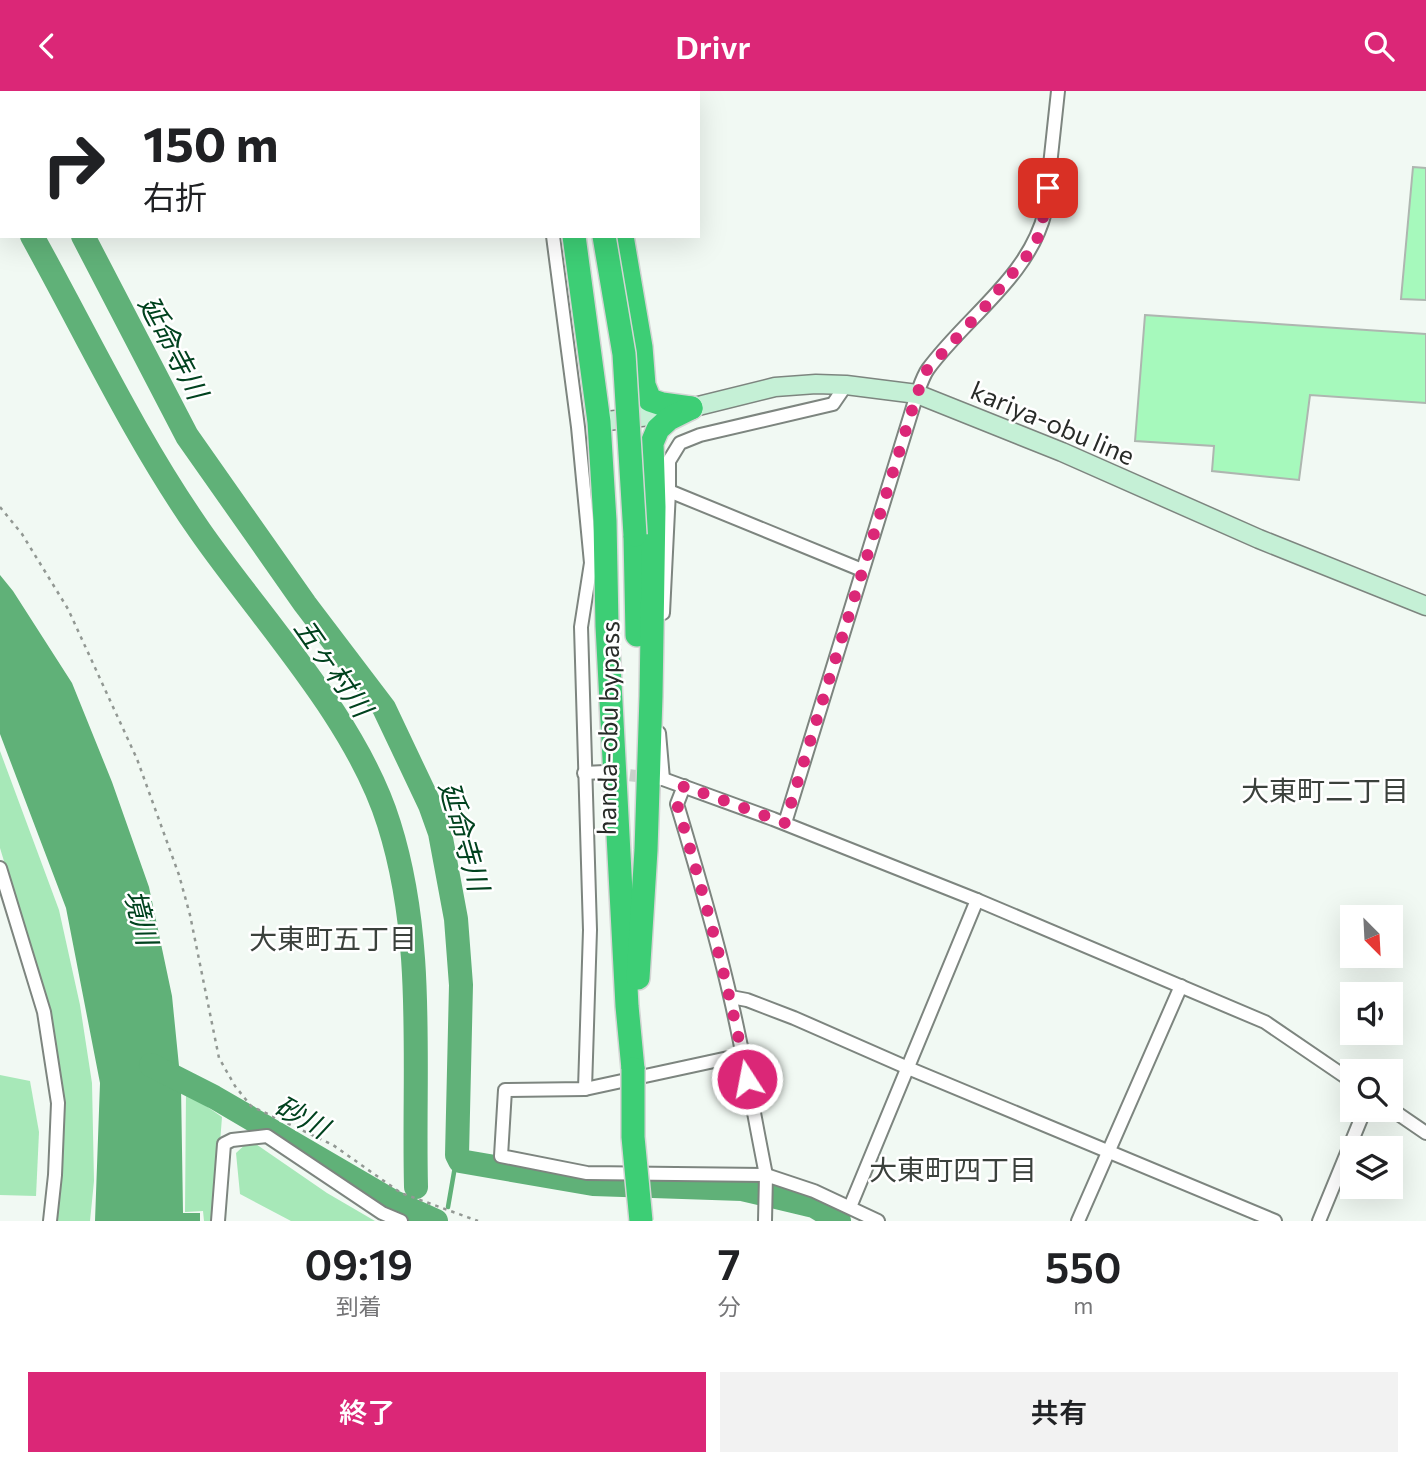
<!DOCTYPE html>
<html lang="ja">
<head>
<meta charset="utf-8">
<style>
  :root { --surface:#fff; --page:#f2f2f2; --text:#202124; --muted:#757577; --accent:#db2777 }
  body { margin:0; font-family:Commissioner,"Noto Sans JP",sans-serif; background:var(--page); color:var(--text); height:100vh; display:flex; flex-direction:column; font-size:26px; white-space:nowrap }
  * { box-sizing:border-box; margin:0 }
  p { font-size:23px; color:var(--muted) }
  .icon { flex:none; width:38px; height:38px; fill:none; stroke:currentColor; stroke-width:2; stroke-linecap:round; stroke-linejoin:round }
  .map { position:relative; height:1130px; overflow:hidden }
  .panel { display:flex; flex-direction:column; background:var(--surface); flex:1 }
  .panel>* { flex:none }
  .hud { position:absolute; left:0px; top:0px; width:700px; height:147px; box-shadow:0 7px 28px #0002; background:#fff; color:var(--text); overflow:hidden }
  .needle { width:46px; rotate:156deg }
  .fabs { position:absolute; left:1340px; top:814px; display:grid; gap:14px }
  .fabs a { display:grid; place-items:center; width:63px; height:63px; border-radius:0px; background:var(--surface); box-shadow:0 7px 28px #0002; font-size:35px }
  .pin { position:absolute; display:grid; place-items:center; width:60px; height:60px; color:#fff; margin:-30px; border-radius:14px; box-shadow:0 4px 10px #0006 }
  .me { position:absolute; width:77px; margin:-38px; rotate:349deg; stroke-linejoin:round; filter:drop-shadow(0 0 5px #0008) }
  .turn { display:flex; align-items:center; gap:24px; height:147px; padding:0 28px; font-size:32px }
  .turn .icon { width:91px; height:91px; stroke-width:2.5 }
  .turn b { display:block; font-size:49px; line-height:60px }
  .eta { display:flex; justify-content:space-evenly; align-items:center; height:119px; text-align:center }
  .eta b { font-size:42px; font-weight:600; line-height:49px }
  .action { display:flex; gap:14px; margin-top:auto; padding:14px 28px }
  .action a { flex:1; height:80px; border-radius:0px; background:var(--accent); color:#fff; font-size:28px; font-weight:600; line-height:80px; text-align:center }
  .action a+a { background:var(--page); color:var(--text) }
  header { display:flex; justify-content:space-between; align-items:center; height:91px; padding:0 28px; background:var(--accent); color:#fff; font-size:32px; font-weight:600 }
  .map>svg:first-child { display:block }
  .green { fill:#a7e8b8 }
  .water { fill:#60b178 }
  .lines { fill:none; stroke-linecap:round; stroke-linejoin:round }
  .stream { stroke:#60b178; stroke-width:4.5 }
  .river { stroke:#60b178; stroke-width:24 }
  .building { fill:#a6f9bc; stroke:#aeb6b0; stroke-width:2 }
  .street-tunnel { stroke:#c9d0ca; stroke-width:12; stroke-dasharray:12 6; stroke-linecap:butt }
  .street-casing { stroke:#7d857f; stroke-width:16 }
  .secondary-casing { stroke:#7d857f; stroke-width:21 }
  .highway-casing { stroke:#d4d5d4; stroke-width:26 }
  .path { stroke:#929893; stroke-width:2.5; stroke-dasharray:3.5 5; stroke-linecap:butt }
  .street { stroke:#fff; stroke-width:12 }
  .secondary { stroke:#c5f0d6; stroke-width:18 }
  .highway { stroke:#3dce75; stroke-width:23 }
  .highway-bridge-casing { stroke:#d4d5d4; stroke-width:26; stroke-linecap:butt }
  .highway-bridge { stroke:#3dce75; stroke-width:23 }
  .route { stroke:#db2777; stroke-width:12; stroke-dasharray:0 21.6 }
  .labels { text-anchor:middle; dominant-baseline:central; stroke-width:5; stroke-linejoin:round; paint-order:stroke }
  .street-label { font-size:26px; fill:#282b28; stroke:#fff }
  .water-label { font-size:28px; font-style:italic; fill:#00421e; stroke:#fff }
  .neighbourhood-label { font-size:28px; fill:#3b413c; stroke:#fff }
</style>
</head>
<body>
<header><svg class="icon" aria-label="back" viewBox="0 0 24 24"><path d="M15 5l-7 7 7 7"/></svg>Drivr<svg class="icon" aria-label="search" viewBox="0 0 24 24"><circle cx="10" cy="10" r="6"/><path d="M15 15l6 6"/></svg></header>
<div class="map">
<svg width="1426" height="1130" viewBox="0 0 1426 1130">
  <rect width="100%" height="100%" fill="#f1f9f3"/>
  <g class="green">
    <polygon points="0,660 59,819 80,914 92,992 94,1090 90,1130 55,1130 61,1085 49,919 0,757"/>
    <polygon points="0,984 30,990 39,1041 36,1105 0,1104"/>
    <polygon points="186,1001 222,1026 214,1130 204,1130 203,1120 185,1121"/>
    <polygon points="250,1049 327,1102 375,1130 291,1130 240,1103 236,1062"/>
  </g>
  <polygon class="water" points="0,484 13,500 72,592 112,691 149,796 172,905 181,995 183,1122 200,1122 200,1130 95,1130 100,992 66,817 0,643"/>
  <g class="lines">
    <polyline class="stream" points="448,1116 457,1064"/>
    <g class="river">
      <polyline points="0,34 2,34"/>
      <polyline points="0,88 2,91"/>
      <path d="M32 145C87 244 135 347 200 440 262 529 357 629 389 733 426 850 413 975 416 1096"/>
      <polyline points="83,145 187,345 305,513 384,617 430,714 440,742 456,828 461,894 457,1064 460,1070 593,1093 742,1098 814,1115 839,1130"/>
      <polyline points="151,974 214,1006 394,1111 436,1130"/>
    </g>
  </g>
  <g class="building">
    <polygon points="1413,76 1426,77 1426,209 1401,208"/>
    <polygon points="1145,224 1426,243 1426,312 1310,304 1299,389 1212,380 1214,355 1135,350"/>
  </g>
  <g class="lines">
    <polyline class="street-tunnel" points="612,682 653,687"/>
    <g class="street-casing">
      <g id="street">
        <polyline points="471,0 472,2"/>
        <polyline points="518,0 519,2"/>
        <polyline points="553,145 578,336 591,472 581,536 590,839 585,998"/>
        <polyline points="669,400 862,479"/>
        <polyline points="663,522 669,400 669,370 680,352 700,344 833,313 846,294"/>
        <polyline points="584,682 605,681"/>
        <polyline points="657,687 663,688 659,642"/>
        <polyline points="663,688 773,728 977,809 1265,931 1353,991"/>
        <path d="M684 695 677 713C696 776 715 840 730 905 744 964 754 1024 766 1084L587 1082 501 1065 505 999 585 998 742 964"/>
        <path d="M785 732 917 303C920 295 923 285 928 278 966 226 1029 186 1045 121L1058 0"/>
        <polyline points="0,777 44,921 58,1012 55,1084 50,1130"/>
        <polyline points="731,906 747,909 794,927 908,977 1275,1130"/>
        <polyline points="1391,1018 1426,1042"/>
        <polyline points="850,1116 977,809"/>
        <polyline points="218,1130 224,1053 232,1049 267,1045 382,1122 401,1130"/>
        <polyline points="765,1130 766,1084 814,1100 878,1130"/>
        <polyline points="1078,1130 1181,895"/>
        <polyline points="1319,1130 1365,1018"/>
      </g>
    </g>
    <g class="secondary-casing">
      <polyline id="secondary" points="599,331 666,323 775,296 816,293 846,294 917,303 1062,361 1259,448 1426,515"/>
    </g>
    <g class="highway-casing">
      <g id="highway">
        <polyline points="536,0 537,2"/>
        <polyline points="569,0 569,2"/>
        <polyline points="586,0 587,2"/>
        <polyline points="574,145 599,331 605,430 607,535 627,915 633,978"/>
        <polyline points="622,145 641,256 644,294 650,309 662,313 691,317"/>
        <polyline points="635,444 637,544"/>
        <polyline points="638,887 646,759 651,605 654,416 652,352 658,338 669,328 691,317"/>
      </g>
    </g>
    <polyline class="path" points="0,416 22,443 68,518 137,668 179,784 190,824 219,967 235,995 251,1015 333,1054 401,1102 478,1130"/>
    <use href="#street" class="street"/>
    <use href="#secondary" class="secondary"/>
    <use href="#highway" class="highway"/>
    <g class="highway-bridge-casing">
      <g id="highway-bridge">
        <polyline points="604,145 624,263 635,444"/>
        <polyline points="633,978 633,1046 641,1130"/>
      </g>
    </g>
    <use href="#highway-bridge" class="highway-bridge"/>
  </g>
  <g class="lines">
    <path class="route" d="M747 988C729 895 704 804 677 713L684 695 785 732 917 303 927 279 984 217 1034 156 1041 138 1048 97"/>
  </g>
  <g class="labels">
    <g class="street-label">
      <text transform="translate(1053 331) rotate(23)">kariya-obu line</text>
      <text transform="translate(607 637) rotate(-89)">handa-obu bypass</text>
    </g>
    <g class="water-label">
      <text transform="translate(174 256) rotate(62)">延命寺川</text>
      <text transform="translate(334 576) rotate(55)">五ヶ村川</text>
      <text transform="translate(465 745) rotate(74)">延命寺川</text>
      <text transform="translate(142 826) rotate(75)">境川</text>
      <text transform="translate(302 1025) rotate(29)">砂川</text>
    </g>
    <g class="neighbourhood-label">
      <text x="1325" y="699">大東町二丁目</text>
      <text x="333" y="847">大東町五丁目</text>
      <text x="953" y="1078">大東町四丁目</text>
    </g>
  </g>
</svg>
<div class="fabs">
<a><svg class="needle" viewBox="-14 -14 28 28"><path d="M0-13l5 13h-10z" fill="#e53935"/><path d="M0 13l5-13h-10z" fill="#757577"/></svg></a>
<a><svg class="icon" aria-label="sound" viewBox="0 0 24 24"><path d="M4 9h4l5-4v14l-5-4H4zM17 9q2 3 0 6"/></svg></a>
<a><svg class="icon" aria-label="search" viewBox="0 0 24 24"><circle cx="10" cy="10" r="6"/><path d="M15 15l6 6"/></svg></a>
<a><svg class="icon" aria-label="layers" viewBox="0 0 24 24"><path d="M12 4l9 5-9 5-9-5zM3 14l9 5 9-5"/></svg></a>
</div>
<div class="pin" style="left:1048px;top:97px;background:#d93025"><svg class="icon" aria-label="arrive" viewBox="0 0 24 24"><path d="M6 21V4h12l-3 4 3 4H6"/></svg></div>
<svg class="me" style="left:747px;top:988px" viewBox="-20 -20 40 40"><circle r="17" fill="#db2777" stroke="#fff" stroke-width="3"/><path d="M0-11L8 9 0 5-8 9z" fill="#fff"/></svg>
<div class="hud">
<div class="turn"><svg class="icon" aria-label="right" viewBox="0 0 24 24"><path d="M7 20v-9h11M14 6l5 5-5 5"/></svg><div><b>150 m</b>右折</div></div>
</div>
</div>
<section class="panel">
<div class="eta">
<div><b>09:19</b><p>到着</p></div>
<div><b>7</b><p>分</p></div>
<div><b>550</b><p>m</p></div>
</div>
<div class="action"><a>終了</a><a>共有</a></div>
</section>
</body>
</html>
